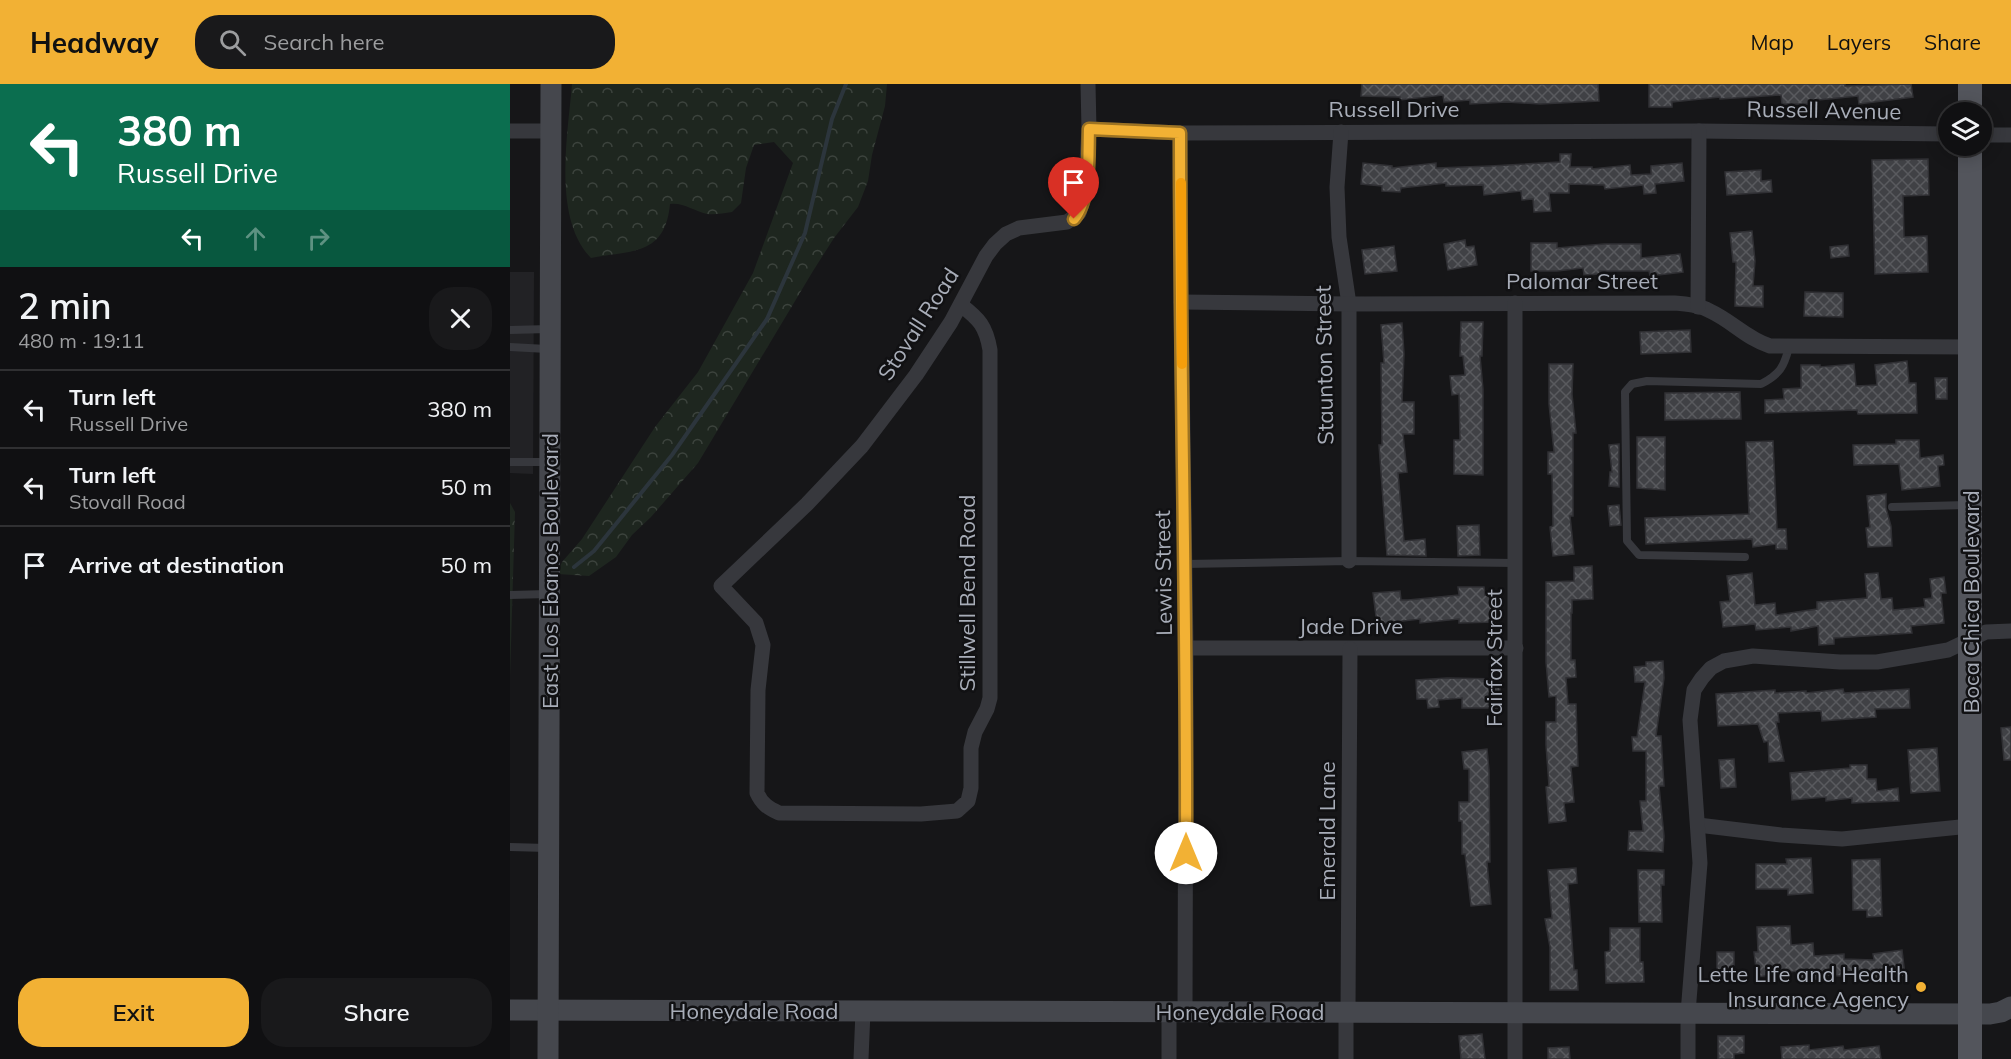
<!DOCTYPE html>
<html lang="en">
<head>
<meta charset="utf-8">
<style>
  :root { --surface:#101012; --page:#19191b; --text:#f1f3f6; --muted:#9c9d9f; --line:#303032; --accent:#f2b134 }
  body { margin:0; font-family:Mulish,sans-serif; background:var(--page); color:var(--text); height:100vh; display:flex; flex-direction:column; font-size:22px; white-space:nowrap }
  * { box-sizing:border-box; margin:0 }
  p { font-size:20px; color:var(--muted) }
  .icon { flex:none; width:33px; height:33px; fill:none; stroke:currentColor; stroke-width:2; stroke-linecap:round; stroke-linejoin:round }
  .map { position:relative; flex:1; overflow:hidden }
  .details { display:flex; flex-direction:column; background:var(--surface); width:510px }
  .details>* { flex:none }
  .banner { background:#0b6e4f; color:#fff; overflow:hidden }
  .tools { position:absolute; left:1428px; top:18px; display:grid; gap:12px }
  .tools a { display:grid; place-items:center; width:54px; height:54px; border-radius:50%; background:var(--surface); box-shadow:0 3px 15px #0003,0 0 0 2px var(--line); font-size:30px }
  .pin { position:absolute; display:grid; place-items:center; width:51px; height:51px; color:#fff; margin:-62px -26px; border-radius:50% 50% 50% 0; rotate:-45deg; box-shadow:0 0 6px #0007 }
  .pin .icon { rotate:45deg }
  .me { position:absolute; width:66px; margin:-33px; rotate:0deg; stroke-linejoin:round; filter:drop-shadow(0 0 4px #0008) }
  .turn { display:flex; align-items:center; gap:21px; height:126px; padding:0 18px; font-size:27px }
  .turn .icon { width:78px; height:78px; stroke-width:2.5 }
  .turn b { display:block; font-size:42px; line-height:51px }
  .lanes { display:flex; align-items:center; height:57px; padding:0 18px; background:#0003; justify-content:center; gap:30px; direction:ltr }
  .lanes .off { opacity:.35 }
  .round { display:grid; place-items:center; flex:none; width:63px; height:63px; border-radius:24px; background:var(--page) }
  .head { display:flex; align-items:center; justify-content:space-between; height:102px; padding:0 18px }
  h1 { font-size:36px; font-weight:600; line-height:45px }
  .action { display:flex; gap:12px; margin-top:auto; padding:12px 18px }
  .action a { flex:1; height:69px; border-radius:24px; background:var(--accent); color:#111; font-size:24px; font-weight:600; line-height:69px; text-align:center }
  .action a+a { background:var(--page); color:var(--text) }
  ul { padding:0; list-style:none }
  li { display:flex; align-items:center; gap:18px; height:78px; padding:0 18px; border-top:2px solid var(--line) }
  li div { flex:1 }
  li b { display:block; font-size:22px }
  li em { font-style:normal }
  header { display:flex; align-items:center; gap:36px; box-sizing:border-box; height:84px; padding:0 30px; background:var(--accent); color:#111 }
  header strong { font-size:28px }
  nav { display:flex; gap:33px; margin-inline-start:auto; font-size:21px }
  .search { width:420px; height:54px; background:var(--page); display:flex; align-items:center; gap:15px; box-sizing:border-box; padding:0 21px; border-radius:24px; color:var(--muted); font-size:22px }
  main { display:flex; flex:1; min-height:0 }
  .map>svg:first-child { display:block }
  .built { fill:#222225 }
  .forest { fill:url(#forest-crowns) }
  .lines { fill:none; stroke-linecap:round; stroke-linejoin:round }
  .stream { stroke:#2c353c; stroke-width:4 }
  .building { fill:url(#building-cross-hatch); stroke:#303034; stroke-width:1.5 }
  .lane { stroke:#37383d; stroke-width:8 }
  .street { stroke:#37383d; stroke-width:15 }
  .secondary { stroke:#45474d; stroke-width:21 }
  .primary { stroke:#53555c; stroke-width:24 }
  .route-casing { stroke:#9d7322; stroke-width:15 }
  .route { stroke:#f2b134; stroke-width:10 }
  .slow { stroke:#f59e0b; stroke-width:10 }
  .poi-dot { fill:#f2b134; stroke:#111113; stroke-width:2 }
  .labels { text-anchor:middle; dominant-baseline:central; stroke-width:5; stroke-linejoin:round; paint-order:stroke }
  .street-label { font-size:22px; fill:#a8adb8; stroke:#111113 }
  .poi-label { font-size:22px; fill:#a8adb8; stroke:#111113; text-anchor:end }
</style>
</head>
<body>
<header>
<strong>Headway</strong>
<div class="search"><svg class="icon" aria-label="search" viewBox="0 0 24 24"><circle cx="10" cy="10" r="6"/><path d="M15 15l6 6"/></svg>Search here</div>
<nav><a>Map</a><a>Layers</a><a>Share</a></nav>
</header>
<main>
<section class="details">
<div class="banner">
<div class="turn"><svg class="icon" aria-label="left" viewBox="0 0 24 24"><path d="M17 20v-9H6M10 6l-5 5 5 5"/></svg><div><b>380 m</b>Russell Drive</div></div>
<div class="lanes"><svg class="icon" aria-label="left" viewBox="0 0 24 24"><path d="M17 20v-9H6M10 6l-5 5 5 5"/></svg><svg class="icon off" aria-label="ahead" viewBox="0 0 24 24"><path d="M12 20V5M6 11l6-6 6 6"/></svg><svg class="icon off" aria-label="right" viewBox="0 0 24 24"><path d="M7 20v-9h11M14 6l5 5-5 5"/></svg></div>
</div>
<div class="head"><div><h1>2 min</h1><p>480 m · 19:11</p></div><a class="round"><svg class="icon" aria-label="close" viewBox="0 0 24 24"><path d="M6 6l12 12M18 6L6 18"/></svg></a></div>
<ul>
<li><svg class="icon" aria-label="left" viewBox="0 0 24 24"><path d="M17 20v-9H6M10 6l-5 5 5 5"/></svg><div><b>Turn left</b><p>Russell Drive</p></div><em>380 m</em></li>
<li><svg class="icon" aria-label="left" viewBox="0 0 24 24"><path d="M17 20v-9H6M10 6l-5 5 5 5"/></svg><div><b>Turn left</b><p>Stovall Road</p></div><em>50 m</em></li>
<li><svg class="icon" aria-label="arrive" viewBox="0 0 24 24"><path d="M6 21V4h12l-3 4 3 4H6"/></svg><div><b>Arrive at destination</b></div><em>50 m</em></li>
</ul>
<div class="action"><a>Exit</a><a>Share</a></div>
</section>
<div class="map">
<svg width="1501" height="975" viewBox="0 0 1501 975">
  <defs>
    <pattern id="forest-crowns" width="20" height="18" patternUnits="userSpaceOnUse" patternTransform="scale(1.5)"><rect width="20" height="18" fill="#1e261f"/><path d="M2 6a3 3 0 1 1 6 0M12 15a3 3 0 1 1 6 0" fill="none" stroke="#3c433d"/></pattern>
    <pattern id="building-cross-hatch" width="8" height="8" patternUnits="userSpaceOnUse" patternTransform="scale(1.5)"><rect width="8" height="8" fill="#404145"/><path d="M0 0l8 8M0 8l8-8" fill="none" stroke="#595a5e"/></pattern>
  </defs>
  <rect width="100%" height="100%" fill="#161618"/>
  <polygon class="built" points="0,188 24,188 23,390 0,389"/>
  <g class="forest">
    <path d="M62 0H377L375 22 362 71 358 97 348 123 324 154 303 187 188 379 141 433 122 451 106 473 79 492 47 490 52 478 72 455 145 343 188 288 243 189 283 79 264 58 244 61 236 84 231 119 222 128C214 129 205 131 197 130 184 127 173 118 160 120 155 172 122 166 81 174 42 134 58 50 62 0Z"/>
    <polygon points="0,419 5,428 0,592"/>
  </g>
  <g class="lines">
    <polyline class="stream" points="64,483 84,467 162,371 257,235 295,149 322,35 336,0"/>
  </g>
  <g class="building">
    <polygon points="852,0 1088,0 1089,17 1030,20 997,18 960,20 960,16 934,18 933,11 890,16 890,13 851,12"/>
    <polygon points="1139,0 1335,0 1335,2 1401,0 1403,13 1349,20 1348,12 1298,17 1298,20 1272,20 1271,11 1210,15 1210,13 1162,18 1162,23 1139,23"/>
    <polygon points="1050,70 1061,70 1060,83 1082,83 1082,85 1120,81 1121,91 1141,90 1141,82 1172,79 1174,97 1145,100 1146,109 1134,110 1133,101 1095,105 1094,101 1059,100 1059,109 1039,109 1041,127 1024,128 1023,115 1012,116 1011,107 974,111 973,101 936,102 936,99 891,104 890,108 872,107 872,102 851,100 853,79 882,82 882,84 926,79 926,84 980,82 1050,78"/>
    <polygon points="1418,75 1419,111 1393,112 1394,153 1417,152 1418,188 1365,190 1362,76"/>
    <polygon points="1251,86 1251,97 1261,96 1262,108 1217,111 1215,88"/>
    <polygon points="1242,147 1245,177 1243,202 1253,202 1253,223 1225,222 1226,178 1223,178 1220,149"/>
    <polygon points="955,156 956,163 964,162 967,181 938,186 934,160"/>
    <polygon points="1021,159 1047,159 1047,164 1094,160 1131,160 1131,174 1170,170 1173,188 1140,192 1139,187 1090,187 1090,190 1074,191 1073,184 1047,187 1021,187"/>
    <polygon points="1338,161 1339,172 1321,174 1320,163"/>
    <polygon points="884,162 887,187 855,190 852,166"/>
    <polygon points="1295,208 1333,209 1333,233 1294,232"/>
    <polygon points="951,238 973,238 972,272 970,272 973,305 973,391 944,390 944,356 950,356 949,310 942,311 940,292 955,291 953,272 950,272"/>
    <polygon points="892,239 894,270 892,318 904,318 904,350 893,350 897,388 888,389 894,457 915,455 916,472 877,471 869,361 872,361 871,279 874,279 871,241"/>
    <polygon points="1180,246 1181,268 1131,270 1130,248"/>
    <polygon points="1397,277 1399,299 1406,299 1407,329 1348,330 1347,326 1255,329 1255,316 1274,315 1273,305 1291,304 1291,281 1310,281 1310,283 1344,280 1346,302 1367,301 1365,281"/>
    <polygon points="1039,280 1063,280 1062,310 1066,349 1063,349 1063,432 1060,432 1064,470 1043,472 1040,443 1043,442 1042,390 1038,390 1038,368 1044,368 1039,320"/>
    <polygon points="1425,294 1437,294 1437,315 1426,315"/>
    <polygon points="1230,308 1231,335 1155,336 1155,309"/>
    <polygon points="1127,353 1155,353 1155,406 1127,404"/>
    <polygon points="1386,356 1409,356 1410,374 1433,371 1434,381 1428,382 1430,402 1392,406 1389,380 1344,381 1343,361 1386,360"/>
    <polygon points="1263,357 1267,445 1276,445 1277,465 1266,465 1266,460 1243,463 1242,455 1136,460 1135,434 1239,430 1236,358"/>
    <polygon points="1109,360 1109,403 1099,402 1100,388 1102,388 1099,361"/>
    <polygon points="1376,410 1376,424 1381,442 1382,462 1358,463 1356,444 1360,443 1357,412"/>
    <polygon points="1109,421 1111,441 1100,442 1098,422"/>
    <polygon points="969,441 970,471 948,472 947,442"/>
    <polygon points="1082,482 1083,515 1062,516 1062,529 1061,529 1061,576 1065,576 1066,593 1056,594 1058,620 1066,620 1068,682 1061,683 1064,718 1054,719 1056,737 1039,739 1036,703 1039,702 1036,661 1036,638 1046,638 1046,612 1039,613 1036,578 1036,498 1064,497 1064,483"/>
    <polygon points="1242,489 1245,521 1265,519 1266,531 1307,525 1307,518 1357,514 1355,490 1368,489 1371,515 1382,514 1383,526 1415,523 1414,515 1422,514 1420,495 1434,493 1436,509 1431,509 1434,539 1401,542 1402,549 1324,554 1324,560 1309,561 1308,542 1281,547 1281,543 1246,546 1245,540 1213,543 1210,518 1220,517 1217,492"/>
    <polygon points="948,503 974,503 975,511 984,511 985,538 949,539 949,535 910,539 910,535 867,540 863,509 890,507 891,516 898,516 949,511"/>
    <polygon points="1153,577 1154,594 1146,652 1151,652 1154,702 1149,702 1154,752 1153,768 1118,766 1119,747 1133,747 1130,717 1136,717 1136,667 1123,667 1122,653 1127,653 1135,598 1125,598 1124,583 1136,582 1136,578"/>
    <polygon points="937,594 990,595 990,624 952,624 952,614 928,616 929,623 918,624 917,615 907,615 906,596"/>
    <polygon points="1333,605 1334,609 1399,605 1400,624 1365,625 1366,633 1312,637 1311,627 1268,629 1269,638 1266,638 1274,677 1259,678 1258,657 1254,658 1248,640 1208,642 1206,610 1265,606 1265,609 1296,607 1296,609"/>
    <polygon points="1501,643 1501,676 1494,676 1491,644"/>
    <polygon points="1427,664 1430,707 1401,709 1398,666"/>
    <polygon points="977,665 979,686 980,778 977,778 981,820 961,822 955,770 952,770 952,737 949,737 949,718 959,718 959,685 954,685 952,668"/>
    <polygon points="1224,675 1226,703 1211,704 1209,676"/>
    <polygon points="1340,681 1357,681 1357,695 1366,695 1367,707 1388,704 1389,717 1342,719 1342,714 1316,717 1316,713 1282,716 1280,689 1340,684"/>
    <polygon points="1301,774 1303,809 1278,811 1278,805 1246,805 1246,780 1277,780 1276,775"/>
    <polygon points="1370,775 1372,832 1357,833 1357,826 1343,826 1342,776"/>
    <polygon points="1066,784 1067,799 1058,800 1064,886 1067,886 1068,906 1040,906 1040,863 1035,835 1042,834 1038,786"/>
    <polygon points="1128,786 1154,786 1154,801 1151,801 1152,838 1129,838"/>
    <polygon points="1280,842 1281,861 1303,859 1304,872 1334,870 1334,875 1364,876 1363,870 1392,866 1395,891 1366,894 1313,891 1313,895 1287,896 1286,887 1247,893 1244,868 1248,868 1247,843"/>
    <polygon points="1100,844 1130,844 1130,878 1133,878 1134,898 1096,899 1095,868 1100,867"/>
    <rect x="1207" y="868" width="17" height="22"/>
    <polygon points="972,950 975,975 951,975 949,952"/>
    <polygon points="1208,952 1234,952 1234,969 1224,970 1224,975 1208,975"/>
    <polygon points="1299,961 1299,966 1333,962 1334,966 1369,962 1371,975 1272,975 1271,963"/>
    <polygon points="1059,963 1060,975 1038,975 1038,964"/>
  </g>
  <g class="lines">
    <g class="lane">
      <polyline points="0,246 39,245"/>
      <polyline points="0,263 37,265"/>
      <polyline points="0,378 39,378"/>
      <polyline points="1382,423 1456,421"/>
      <path d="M1235 473 1129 471 1117 457 1115 308 1122 300 1137 297 1251 300C1270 290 1274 283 1279 263"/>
      <polyline points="675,480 839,477 1006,479"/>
      <polyline points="0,511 38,510"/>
      <polyline points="0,763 37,764"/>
    </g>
    <g class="street">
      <polyline points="579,45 670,49 1189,47 1438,50"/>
      <polyline points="0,47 41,47"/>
      <polyline points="831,48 827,103 829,153 839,220 839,477"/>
      <polyline points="670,49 671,218 676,564 675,928"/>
      <polyline points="1472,51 1501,51"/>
      <path d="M671 218 839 220 1164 219C1176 220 1189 221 1200 227 1222 237 1237 255 1260 262L1461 263"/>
      <path d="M451 221C469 235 476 242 480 266V614L477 625 465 648 461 664V704L458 717 447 727 411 730 269 729C258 724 252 720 247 709L248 606 253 561 246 539 211 502 297 420 352 362 406 291 441 238 476 172 485 160 496 150 509 144 557 138 569 129 575 110 579 45 578 0"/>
      <polyline points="1188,223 1189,47"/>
      <polyline points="676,564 1006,564"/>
      <polyline points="1188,741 1271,751 1332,755 1460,742"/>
      <polyline points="659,928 659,975"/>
      <polyline points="351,975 353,927"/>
      <polyline points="836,975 836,933 838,928 840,565"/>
      <polyline points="1005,975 1005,219"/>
      <polyline points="1178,975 1178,929 1190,779 1180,636 1184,606 1192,594 1201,584 1214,577 1243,572 1330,578 1367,578 1438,566 1476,548 1501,547"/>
    </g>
    <g class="secondary">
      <polyline points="0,926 1480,930 1491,928 1501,923"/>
      <polyline points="38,975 41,0"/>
    </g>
    <g class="primary">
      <polyline points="1460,28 1460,0"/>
      <polyline points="1460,62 1460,975"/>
    </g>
  </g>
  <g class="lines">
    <g class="route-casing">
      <path id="route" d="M564 135C581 115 578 71 579 45L670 49C670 289 677 529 676 769"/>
    </g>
    <use href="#route" class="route"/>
    <polyline class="slow" points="671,99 672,280"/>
  </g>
  <circle class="poi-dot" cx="1411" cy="903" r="6"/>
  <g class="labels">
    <g class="street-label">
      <text x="884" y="25">Russell Drive</text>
      <text transform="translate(1314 26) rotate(1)">Russell Avenue</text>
      <text x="1072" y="197">Palomar Street</text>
      <text transform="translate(408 240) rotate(-57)">Stovall Road</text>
      <text transform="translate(814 281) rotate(-91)">Staunton Street</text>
      <text transform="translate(40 487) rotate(-90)">East Los Ebanos Boulevard</text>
      <text transform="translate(653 489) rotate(-91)">Lewis Street</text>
      <text transform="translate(457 509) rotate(-90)">Stillwell Bend Road</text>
      <text transform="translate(1461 518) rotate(-90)">Boca Chica Boulevard</text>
      <text x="841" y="542">Jade Drive</text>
      <text transform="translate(984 574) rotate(-90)">Fairfax Street</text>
      <text transform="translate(817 747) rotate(-90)">Emerald Lane</text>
      <text x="244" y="927">Honeydale Road</text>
      <text x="730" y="928">Honeydale Road</text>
    </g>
    <g class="poi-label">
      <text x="1399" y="890">Lette Life and Health<tspan x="1399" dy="25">Insurance Agency</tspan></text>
    </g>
  </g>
</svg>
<div class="tools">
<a><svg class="icon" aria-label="layers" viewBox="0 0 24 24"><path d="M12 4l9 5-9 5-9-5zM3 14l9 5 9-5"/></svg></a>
</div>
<div class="pin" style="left:564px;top:135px;background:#d93025"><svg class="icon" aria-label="arrive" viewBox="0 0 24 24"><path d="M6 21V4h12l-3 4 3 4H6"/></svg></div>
<svg class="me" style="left:676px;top:769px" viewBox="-20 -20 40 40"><circle r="19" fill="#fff"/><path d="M0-13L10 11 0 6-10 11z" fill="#f2b134"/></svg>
</div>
</main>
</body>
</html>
